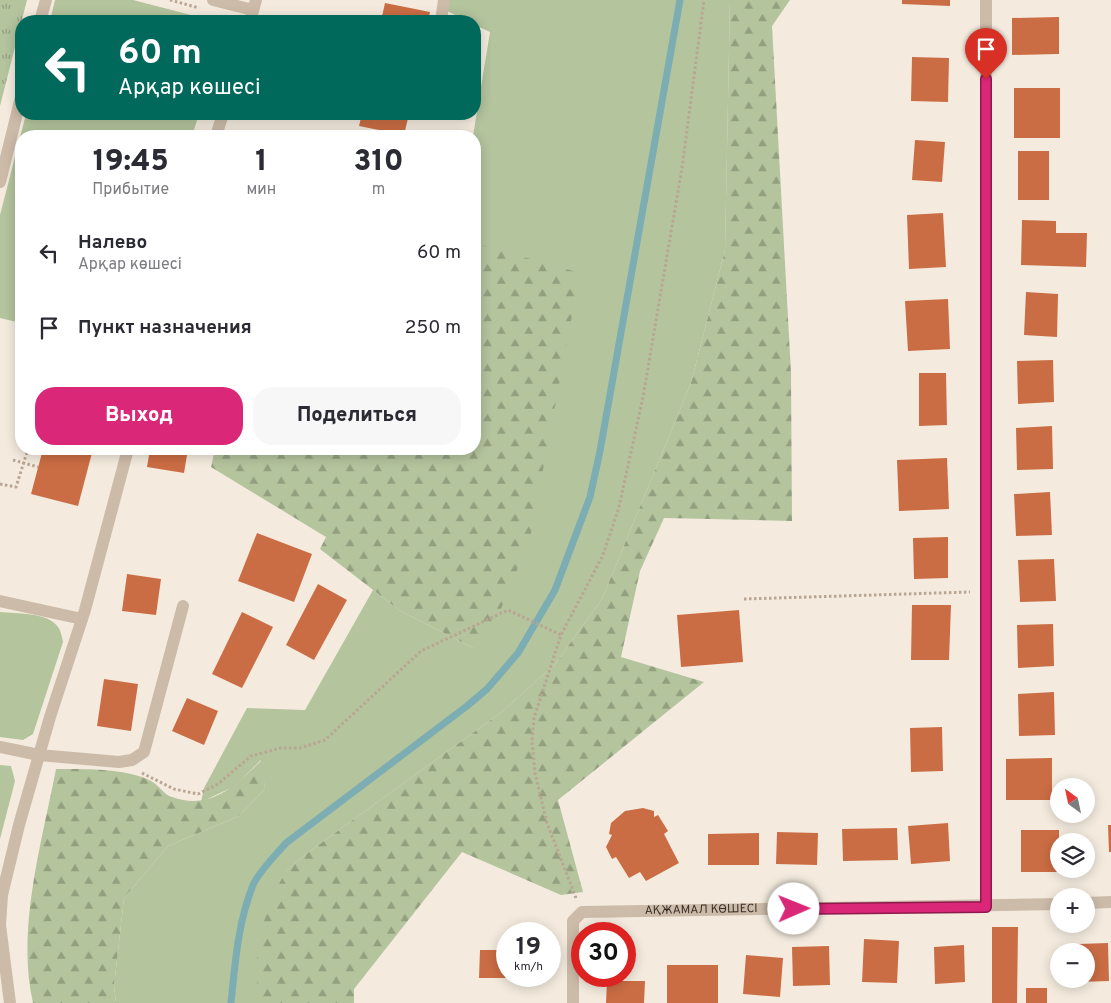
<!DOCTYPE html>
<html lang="ru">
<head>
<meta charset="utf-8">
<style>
  :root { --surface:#fff; --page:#f7f7f7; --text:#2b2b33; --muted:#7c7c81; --accent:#db2777 }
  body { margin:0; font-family:Overpass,sans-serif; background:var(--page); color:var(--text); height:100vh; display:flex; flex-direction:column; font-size:19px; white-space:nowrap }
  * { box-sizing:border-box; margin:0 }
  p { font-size:16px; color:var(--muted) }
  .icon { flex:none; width:28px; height:28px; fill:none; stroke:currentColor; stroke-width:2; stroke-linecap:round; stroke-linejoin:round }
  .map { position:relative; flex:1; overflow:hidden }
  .details { position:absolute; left:15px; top:130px; width:466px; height:325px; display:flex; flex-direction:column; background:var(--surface); border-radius:20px; box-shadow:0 2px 12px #0003 }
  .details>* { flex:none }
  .banner { position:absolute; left:15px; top:15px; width:466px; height:105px; border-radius:20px; box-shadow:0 2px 12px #0003; background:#00695c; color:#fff; overflow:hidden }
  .needle { width:32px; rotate:327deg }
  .tools { position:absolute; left:1050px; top:778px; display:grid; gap:10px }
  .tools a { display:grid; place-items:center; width:45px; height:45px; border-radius:50%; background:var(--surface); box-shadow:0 2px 12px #0003; font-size:25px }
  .speed { position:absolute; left:496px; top:922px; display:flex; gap:10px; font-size:25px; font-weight:700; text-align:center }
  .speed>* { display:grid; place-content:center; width:65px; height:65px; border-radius:50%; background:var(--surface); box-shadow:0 2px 12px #0003; line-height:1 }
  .speed small { font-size:12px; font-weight:400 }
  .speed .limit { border:8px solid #d22; background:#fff; color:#111 }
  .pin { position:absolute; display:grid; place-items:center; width:42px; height:42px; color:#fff; margin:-51px -21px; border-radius:50% 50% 50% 0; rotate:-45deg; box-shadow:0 0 5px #0007 }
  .pin .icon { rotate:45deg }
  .me { position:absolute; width:55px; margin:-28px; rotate:89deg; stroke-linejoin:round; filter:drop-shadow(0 0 4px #0008) }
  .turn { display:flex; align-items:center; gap:18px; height:105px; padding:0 20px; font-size:22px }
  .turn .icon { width:65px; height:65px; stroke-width:2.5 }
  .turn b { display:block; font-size:35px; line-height:42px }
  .eta { display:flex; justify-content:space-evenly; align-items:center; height:85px; text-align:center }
  .eta b { font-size:30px; font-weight:800; line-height:35px }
  .primary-button { display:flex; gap:10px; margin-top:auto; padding:10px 20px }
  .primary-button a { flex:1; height:58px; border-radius:20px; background:var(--accent); color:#fff; font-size:20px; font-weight:800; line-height:58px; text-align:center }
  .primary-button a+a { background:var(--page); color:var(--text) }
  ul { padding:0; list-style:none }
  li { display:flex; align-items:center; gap:15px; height:75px; padding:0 20px }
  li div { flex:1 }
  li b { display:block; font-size:19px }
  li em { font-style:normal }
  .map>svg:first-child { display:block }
  .green { fill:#b4c49d }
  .forest { fill:url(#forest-firs) }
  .park { fill:url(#park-tufts) }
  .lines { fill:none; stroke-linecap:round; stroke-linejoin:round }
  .stream { stroke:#7badb2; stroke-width:7 }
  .building { fill:#cb6d44 }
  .path { stroke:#b9a593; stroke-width:3; stroke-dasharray:2.5 2.5; stroke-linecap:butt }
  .service { stroke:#cdbba9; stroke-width:12 }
  .minor { stroke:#cdbba9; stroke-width:12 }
  .route-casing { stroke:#8e194d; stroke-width:12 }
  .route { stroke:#db2777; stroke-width:9 }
  .labels { text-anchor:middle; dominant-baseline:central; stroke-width:4.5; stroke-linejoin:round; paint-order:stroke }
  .street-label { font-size:12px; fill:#392f29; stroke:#fbf4eb }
</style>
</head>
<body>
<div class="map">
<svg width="1111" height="1003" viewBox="0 0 1111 1003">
  <defs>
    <pattern id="forest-firs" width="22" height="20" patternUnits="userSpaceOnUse" patternTransform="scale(1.25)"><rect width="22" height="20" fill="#b4c49d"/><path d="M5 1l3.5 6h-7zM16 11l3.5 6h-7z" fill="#93a080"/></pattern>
    <pattern id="park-tufts" width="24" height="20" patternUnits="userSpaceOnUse" patternTransform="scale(1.25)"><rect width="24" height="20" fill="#b4c49d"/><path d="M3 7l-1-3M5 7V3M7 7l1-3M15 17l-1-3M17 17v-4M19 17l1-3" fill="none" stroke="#93a080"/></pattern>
  </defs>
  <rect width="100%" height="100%" fill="#f4ebde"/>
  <g class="green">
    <polygon points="55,0 133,0 214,21 50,21"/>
    <polygon points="447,0 730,0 725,250 691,383 602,599 555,664 503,711 306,854 287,870 257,942 257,1003 116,1003 114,986 124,898 168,846 239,816 265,789 261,760 235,786 201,802 204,788 247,708 305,710 373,590 399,610 473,648 499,251 475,243 475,136 473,136 490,32 475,25 475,21 468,21 445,10"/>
    <polygon points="26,114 199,114 192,136 21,136 21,323 0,318 0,215"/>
    <path d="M0 612C17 614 48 612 58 627 61 631 62 637 63 642L33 734 23 740 0 737Z"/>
    <polygon points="0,765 11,766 15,781 0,839"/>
  </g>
  <g class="forest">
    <polygon points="730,0 790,0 772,26 791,373 792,521 664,518 640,571 621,657 704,682 558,800 583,892 561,895 462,852 354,989 354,1003 257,1003 257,942 273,894 287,870 306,854 503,711 555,664 602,599 691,383 725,250"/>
    <polygon points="475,243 580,273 530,539 498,616 473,648 399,610 320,549 326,537 211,467 215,449 475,449"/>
    <path d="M262 760 265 789 239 816 168 846 124 898 114 986 116 1003H33C16 930 42 842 56 769 83 769 127 768 151 781 159 785 164 795 172 797 211 811 236 785 262 760Z"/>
  </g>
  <polygon class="park" points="0,0 27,0 0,106"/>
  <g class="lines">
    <path class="stream" d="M231 1003C235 964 238 922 253 885 260 870 275 856 286 843L467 706 487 689 518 653 555 590 590 497 600 451 680 0"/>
  </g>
  <g class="building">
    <polygon points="902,0 950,0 950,6 902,4"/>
    <polygon points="385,3 430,12 428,21 381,21"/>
    <polygon points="1059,17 1059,54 1012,55 1012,18"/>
    <polygon points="912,57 949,58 948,102 911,101"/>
    <rect x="1014" y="88" width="46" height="50"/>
    <polygon points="362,114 409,114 404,135 359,126"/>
    <polygon points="915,140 945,142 942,182 912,180"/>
    <rect x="1018" y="151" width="31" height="49"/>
    <polygon points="943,213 946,267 909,269 907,215"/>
    <polygon points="1022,220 1056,221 1056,233 1087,233 1086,267 1021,265"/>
    <polygon points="1026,292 1058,294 1057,337 1024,335"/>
    <polygon points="948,299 950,349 908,351 905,301"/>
    <polygon points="1053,360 1054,402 1018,404 1017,361"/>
    <polygon points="919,373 946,373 947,425 919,426"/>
    <polygon points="1052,426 1053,469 1017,470 1016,428"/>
    <polygon points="43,449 93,449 78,506 31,494"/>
    <polygon points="150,449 188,449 184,473 147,467"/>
    <polygon points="947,458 949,509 899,511 897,460"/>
    <polygon points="1050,492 1052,535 1016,536 1014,494"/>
    <polygon points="257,533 312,554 294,602 238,581"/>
    <polygon points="948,537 948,578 914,579 913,538"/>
    <polygon points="1054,559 1056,601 1020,602 1018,560"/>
    <polygon points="127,574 161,579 156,615 122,611"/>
    <polygon points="318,584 347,600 314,660 286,645"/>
    <polygon points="912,605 951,605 949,660 911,660"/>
    <polygon points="739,610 743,662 681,667 677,615"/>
    <polygon points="242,612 273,627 242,688 212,674"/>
    <polygon points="1053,624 1054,666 1018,668 1017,625"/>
    <polygon points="104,679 138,684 131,731 97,726"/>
    <polygon points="1054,692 1055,735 1019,736 1018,694"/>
    <polygon points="187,698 218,711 204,745 172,731"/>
    <polygon points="942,727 943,771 911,772 910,728"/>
    <polygon points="1052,758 1052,800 1006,800 1006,759"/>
    <polygon points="643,808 654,811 654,817 658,815 668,831 664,834 679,863 646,881 640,872 629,878 616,857 612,859 606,847 612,835 609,834 611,823 625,811"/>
    <polygon points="948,823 950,861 911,864 908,826"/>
    <polygon points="1108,825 1111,825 1111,852 1109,852"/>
    <polygon points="897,828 898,860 843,861 842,829"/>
    <rect x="1021" y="830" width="38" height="42"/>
    <polygon points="777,832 818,833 817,865 776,864"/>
    <polygon points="759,833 759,865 708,865 708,834"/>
    <polygon points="992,927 1018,927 1017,1003 992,1003"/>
    <polygon points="864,939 899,941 897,983 862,982"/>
    <polygon points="1108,943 1109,981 1080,982 1080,979 1086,979 1086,951 1079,951 1079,944"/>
    <polygon points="964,945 965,982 935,984 934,947"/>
    <polygon points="829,946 830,985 793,986 792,947"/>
    <polygon points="480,950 508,950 508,976 522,976 522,978 479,978"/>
    <polygon points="746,955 783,958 780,997 743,994"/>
    <rect x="667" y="965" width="51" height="38"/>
    <polygon points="607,981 645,981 644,1003 606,1003"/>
    <rect x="1026" y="988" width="21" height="15"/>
  </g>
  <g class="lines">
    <g class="path">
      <polyline points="170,0 199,8"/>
      <polyline points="13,460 38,467"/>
      <polyline points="0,484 16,487 28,449"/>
      <polyline points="744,599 970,592"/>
      <polyline points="142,773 174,789 198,794 218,784 251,756 281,748 300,748 325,740 421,651 508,610 561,635"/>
      <polyline points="576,898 547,823 535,773 532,742 534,718 561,635 603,555 619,507 643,397 682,168 704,0"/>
    </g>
    <g class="service">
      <polyline points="40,21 46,0"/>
      <polyline points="441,21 444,0"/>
      <polyline points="0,182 21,97"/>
      <polyline points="0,747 39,755 119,762 132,760 144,752 183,606"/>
    </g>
    <g class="minor">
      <polyline points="213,0 253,10"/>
      <polyline points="250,21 256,0"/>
      <polyline points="216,136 223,114"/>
      <polyline points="0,601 82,619"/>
      <polyline points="1086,903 1111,902"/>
      <polyline points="986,907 986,0"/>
      <polyline points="10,1003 0,925 2,895 19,825 50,717 85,610 128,449"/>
      <path id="s1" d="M573 1003V921L582 912 1059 904"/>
    </g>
  </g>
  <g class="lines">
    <g class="route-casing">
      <polyline id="route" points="794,909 986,907 986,79"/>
    </g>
    <use href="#route" class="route"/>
  </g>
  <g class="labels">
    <g class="street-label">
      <text stroke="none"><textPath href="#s1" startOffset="214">АҚЖАМАЛ КӨШЕСІ</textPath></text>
    </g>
  </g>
</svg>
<div class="tools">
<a><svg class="needle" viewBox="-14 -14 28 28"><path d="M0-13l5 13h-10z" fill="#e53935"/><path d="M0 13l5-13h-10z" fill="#7c7c81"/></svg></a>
<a><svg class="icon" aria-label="layers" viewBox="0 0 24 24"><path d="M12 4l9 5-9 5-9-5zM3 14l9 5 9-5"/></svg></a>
<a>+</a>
<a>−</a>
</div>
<div class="speed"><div>19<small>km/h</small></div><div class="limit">30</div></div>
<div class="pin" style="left:986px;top:79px;background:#d93025"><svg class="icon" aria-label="arrive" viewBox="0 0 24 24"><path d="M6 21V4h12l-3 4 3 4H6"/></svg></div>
<svg class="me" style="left:794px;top:909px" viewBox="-20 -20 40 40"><circle r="19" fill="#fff"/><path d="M0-13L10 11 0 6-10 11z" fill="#db2777"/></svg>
<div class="banner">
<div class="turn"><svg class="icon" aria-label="left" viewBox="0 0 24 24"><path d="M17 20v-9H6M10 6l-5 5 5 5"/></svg><div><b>60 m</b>Арқар көшесі</div></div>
</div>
<section class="details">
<div class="eta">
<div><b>19:45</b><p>Прибытие</p></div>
<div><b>1</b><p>мин</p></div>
<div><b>310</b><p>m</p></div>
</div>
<ul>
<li><svg class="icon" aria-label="left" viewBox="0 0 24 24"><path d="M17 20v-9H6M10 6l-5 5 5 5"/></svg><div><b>Налево</b><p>Арқар көшесі</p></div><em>60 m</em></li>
<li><svg class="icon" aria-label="arrive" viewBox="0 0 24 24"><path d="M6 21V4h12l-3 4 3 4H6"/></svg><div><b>Пункт назначения</b></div><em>250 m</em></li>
</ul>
<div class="primary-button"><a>Выход</a><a>Поделиться</a></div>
</section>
</div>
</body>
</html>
